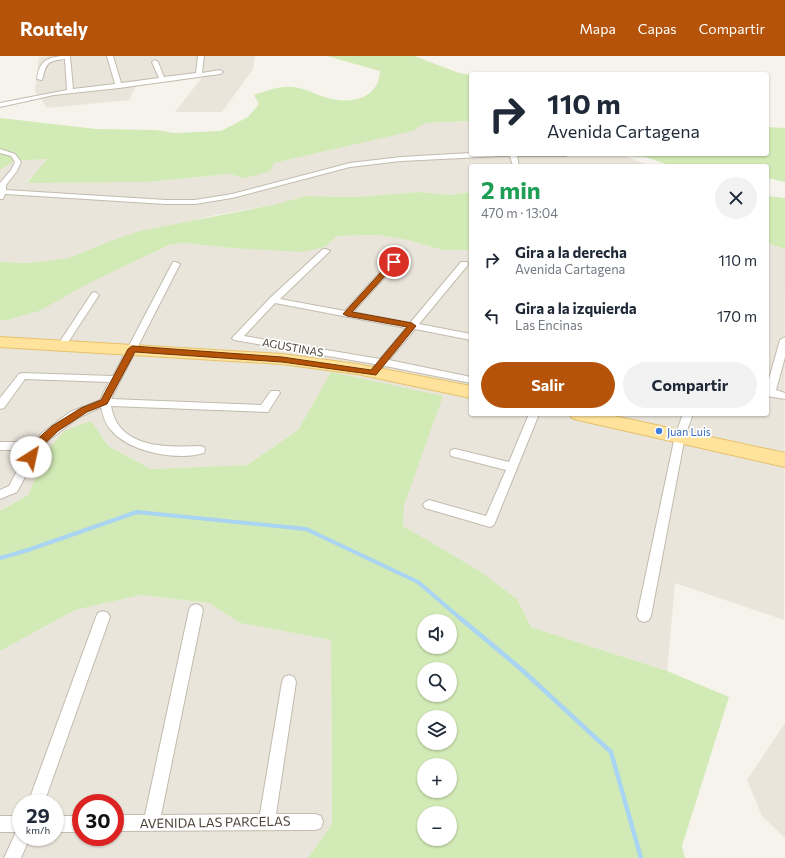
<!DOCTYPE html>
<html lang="es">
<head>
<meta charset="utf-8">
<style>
  :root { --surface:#fff; --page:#f2f2f3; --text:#1f2937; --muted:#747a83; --accent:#b45309 }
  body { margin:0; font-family:Commissioner,sans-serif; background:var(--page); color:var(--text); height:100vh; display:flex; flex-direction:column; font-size:15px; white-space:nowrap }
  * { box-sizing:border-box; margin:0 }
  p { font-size:13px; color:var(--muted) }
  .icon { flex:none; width:22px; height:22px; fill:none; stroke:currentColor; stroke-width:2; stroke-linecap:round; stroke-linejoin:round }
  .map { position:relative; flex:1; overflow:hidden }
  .drawer { position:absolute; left:469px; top:108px; width:300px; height:252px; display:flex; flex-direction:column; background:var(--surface); border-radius:4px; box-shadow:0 1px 3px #0004 }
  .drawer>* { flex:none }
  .hud { position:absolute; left:469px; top:16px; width:300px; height:84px; border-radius:4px; box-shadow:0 1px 3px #0004; background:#fff; color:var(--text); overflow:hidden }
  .fabs { position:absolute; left:417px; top:558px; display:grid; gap:8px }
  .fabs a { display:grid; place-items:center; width:40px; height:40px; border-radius:50%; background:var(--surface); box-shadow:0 1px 3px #0004; font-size:20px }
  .speed { position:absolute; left:12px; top:738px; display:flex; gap:8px; font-size:20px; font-weight:700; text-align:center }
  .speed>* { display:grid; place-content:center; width:52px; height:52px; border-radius:50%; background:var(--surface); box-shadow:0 1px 3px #0004; line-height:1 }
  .speed small { font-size:10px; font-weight:400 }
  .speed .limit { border:6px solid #d22; background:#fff; color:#111 }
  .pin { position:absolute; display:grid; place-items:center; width:34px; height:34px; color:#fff; margin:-17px; border:2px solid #fff; border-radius:50%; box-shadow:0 1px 4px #0007 }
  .me { position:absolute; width:44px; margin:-22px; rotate:35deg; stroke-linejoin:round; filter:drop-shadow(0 0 3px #0008) }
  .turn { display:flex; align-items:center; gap:14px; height:84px; padding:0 12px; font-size:18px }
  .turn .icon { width:52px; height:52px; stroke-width:2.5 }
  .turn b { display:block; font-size:28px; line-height:34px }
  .round { display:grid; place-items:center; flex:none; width:42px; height:42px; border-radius:21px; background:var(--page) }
  .headline { display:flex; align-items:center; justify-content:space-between; height:68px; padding:0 12px }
  h1 { font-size:24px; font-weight:700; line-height:30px; color:#1e9e55 }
  .button { display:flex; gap:8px; margin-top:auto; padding:8px 12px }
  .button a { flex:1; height:46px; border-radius:24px; background:var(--accent); color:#fff; font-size:16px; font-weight:700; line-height:46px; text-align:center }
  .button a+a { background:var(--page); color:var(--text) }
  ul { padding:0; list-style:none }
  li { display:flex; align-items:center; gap:12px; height:56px; padding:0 12px }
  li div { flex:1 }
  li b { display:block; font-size:15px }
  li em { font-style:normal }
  header { display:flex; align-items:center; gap:24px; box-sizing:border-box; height:56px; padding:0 20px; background:var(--accent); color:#fff }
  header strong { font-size:19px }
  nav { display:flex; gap:22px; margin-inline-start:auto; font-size:14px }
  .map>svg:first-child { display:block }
  .residential { fill:#eae5da; fill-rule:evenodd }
  .green { fill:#d2eab5; fill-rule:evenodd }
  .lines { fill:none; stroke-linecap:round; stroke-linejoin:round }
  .stream-far1 { stroke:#a9d4f2; stroke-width:4 }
  .stream { stroke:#a9d4f2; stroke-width:4.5 }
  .street-casing { stroke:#c2bbae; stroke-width:2 }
  .primary-casing { stroke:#e6c16a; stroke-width:2 }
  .street { fill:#fff; fill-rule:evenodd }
  .primary { fill:#ffe39c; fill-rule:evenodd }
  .route { fill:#b45309; stroke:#753606 }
  .shop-dot { fill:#3f7fe0; stroke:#fff; stroke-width:1.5 }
  .labels { text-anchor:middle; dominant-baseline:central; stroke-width:3.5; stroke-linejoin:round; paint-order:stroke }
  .street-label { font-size:11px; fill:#4b4439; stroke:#fff }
  .shop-label { font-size:11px; fill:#366cbe; stroke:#fff; text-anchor:start }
  .near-street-label { font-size:13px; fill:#4b4439; stroke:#fff }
</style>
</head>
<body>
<header>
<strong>Routely</strong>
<nav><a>Mapa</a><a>Capas</a><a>Compartir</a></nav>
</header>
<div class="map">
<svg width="785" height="802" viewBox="0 0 785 802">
  <rect width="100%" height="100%" fill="#f6f3ec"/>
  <g class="residential">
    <polygon points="49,0 255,0 253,13 222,56 175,56 207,15 139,24 129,44 47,52 35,35 39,1"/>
    <polygon points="471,65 471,98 621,98 649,110 471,110 471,136 450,139 418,136 356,141 305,140 277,148 211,160 105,187 69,202 30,207 0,206 0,114 14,105 48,103 27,126 148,126 229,118 245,122 274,107 412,75 425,67"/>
    <polygon points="378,179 407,184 443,194 471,194 471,358 767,358 767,187 785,193 784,564 675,527 667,615 531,571 517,543 478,514 402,470 404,449 331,316 298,374 247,409 151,413 108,390 48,394 28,439 0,455 0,264 7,264 169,189 183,187 231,192 325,191 337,180"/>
    <path d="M141 539 210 547 240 567 331 584 332 768 308 802H0V595L75 554ZM21 747H55V781H21ZM81 747H115V781H81Z"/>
    <polygon points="785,667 785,782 762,760 747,724"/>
  </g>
  <g class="green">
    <path d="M327 0H414L459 17 471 19V65L425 67 413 75 274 107 270 115 245 122 229 118 148 126 27 127 47 103 14 105 0 114V62L96 73 156 74 174 77 221 75 248 61 259 48 254 39C269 34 283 28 299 32 311 35 321 41 332 43 354 48 379 41 380 15Z"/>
    <polygon points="767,71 785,72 785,126 767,122 767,110 672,110 645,101 627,100 621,98 767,98"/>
    <polygon points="418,136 450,139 471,136 471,194 443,194 407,184 378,179 337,180 325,191 302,196 231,192 183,187 169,189 93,225 39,255 7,264 0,264 0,206 30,207 69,202 105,187 140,175 277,148 305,140 356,141"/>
    <polygon points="767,140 785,142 785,193 767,187"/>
    <path d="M331 316 443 340 404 449 403 470 478 514 517 543 531 571 667 615 729 641 682 790 685 802H308L332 768 331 584 240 567 209 547 141 539 75 554 0 595V455L28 439 48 394 64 375 91 365 108 390 151 413 247 409 298 374ZM424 565H450V591H424ZM424 613H450V639H424ZM424 661H450V687H424ZM424 709H450V735H424ZM424 757H450V783H424Z"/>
  </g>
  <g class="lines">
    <polyline class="stream-far1" points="0,502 28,494 137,456 306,473 418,526 461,563"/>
    <polyline class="stream" points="460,562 521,613 611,696 641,802"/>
    <g class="street-casing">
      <g id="street">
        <path d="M61 0H70L73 33 115 28 107 0H113L121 27 159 22 152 6 155 4 158 6 164 21 196 17 198 0H204L202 17 220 14 223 16 220 18 119 32 54 39 0 51V47L67 34 65 3C45 5 47 8 42 24L37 23C39 7 45 2 61 0Z"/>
        <polygon points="0,93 15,98 21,106 17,115 6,129 6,134 166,144 195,144 232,138 350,107 401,101 471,97 569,98 566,100 517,100 519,110 513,110 510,100 501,100 401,105 350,111 232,142 195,148 166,148 5,138 3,143 0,143 0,127 11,114 15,106 11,100 0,97"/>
        <path d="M323 193H326L330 195 280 243 345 255 400 194H406V198L353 256 410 267 461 206H467L468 208 467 210 419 268 471 278V284L415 273 389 304 471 321V327L385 310 379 313 376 312 374 310 375 308 234 284 232 282 234 280 270 242ZM275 247 406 272 380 303 244 280Z"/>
        <path d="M173 206H176L180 208 111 343 261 349 271 335H279L280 337 268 356 111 350C112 355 114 362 117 367 134 393 173 391 200 390L204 391 205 394 204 397C177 405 129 396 111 374 105 368 103 359 101 351L78 362 50 383 40 393 17 436 0 443V434L9 430 28 394H0V386H33L42 377 70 356 100 344 109 326 25 323 4 352 0 353V342L19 318 22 317 113 320Z"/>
        <polygon points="95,236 99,239 65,291 59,291 57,289 59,287 92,237"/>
        <polygon points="785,281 785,301 776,334 785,337 785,343 767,340 767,330 780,284"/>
        <polygon points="529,358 539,358 494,469 490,471 425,452 423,449 425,446 429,444 486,460 506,414 455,401 451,400 450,397 451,394 455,393 509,406"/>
        <polygon points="683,358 693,358 685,380 651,560 649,564 644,566 639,564 637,560 675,380"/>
        <polygon points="196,548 201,550 203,554 161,759 260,758 282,626 284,621 289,619 294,621 296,626 276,758 315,758 321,760 323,766 321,772 315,774 115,775 115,759 145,759 189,554 191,550"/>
        <polygon points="103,555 108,557 110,561 44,747 28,747 96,561 98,557"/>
        <polygon points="0,760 21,760 21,781 30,781 21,802 4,802 16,776 0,776"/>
        <rect x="55" y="760" width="26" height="16"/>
      </g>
    </g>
    <g class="primary-casing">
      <g id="primary">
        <polygon points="0,281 282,298 357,308 471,330 471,342 357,318 282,308 0,291"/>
        <polygon points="569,358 605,358 785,397 785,411 578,364 572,362"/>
      </g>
    </g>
    <use href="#street" class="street"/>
    <use href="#primary" class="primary"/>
  </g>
  <polygon class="route" points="394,204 396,205 396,208 352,256 412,267 416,270 376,319 282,306 135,296 107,348 87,356 58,375 40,392 34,403 31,404 26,401 33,387 52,370 81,352 101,344 128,293 132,290 282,301 371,314 407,271 347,260 343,258 391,205"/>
  <circle class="shop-dot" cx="659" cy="375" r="4"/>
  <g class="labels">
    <g class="street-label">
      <text transform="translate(293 291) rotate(10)">AGUSTINAS</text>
    </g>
    <g class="shop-label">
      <text x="667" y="375">Juan Luis</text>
    </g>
    <g class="near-street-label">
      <text transform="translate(215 766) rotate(-1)">AVENIDA LAS PARCELAS</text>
    </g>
  </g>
</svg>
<div class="fabs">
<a><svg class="icon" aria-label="sound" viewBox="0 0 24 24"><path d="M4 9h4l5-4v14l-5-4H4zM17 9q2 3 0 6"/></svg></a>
<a><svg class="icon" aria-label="search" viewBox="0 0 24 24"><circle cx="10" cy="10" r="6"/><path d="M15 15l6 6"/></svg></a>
<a><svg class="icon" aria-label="layers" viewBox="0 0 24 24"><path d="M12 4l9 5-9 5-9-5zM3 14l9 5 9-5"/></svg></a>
<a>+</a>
<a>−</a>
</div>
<div class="speed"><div>29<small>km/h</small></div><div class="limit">30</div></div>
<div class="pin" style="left:394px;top:206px;background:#d93025"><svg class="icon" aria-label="arrive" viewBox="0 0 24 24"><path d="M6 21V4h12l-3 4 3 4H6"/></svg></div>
<svg class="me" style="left:31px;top:401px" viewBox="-20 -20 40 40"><circle r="19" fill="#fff"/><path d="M0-13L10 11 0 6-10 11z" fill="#b45309"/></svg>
<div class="hud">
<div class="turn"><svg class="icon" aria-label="right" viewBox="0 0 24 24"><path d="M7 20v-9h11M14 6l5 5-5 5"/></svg><div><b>110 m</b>Avenida Cartagena</div></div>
</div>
<section class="drawer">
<div class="headline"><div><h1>2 min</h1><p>470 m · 13:04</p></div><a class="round"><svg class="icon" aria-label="close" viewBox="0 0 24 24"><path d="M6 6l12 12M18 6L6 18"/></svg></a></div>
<ul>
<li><svg class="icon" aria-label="right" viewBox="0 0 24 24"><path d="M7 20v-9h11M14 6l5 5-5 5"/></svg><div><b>Gira a la derecha</b><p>Avenida Cartagena</p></div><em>110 m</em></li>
<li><svg class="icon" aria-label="left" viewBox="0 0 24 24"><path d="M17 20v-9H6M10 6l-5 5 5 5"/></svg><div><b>Gira a la izquierda</b><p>Las Encinas</p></div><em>170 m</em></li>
</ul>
<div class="button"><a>Salir</a><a>Compartir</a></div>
</section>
</div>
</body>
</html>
